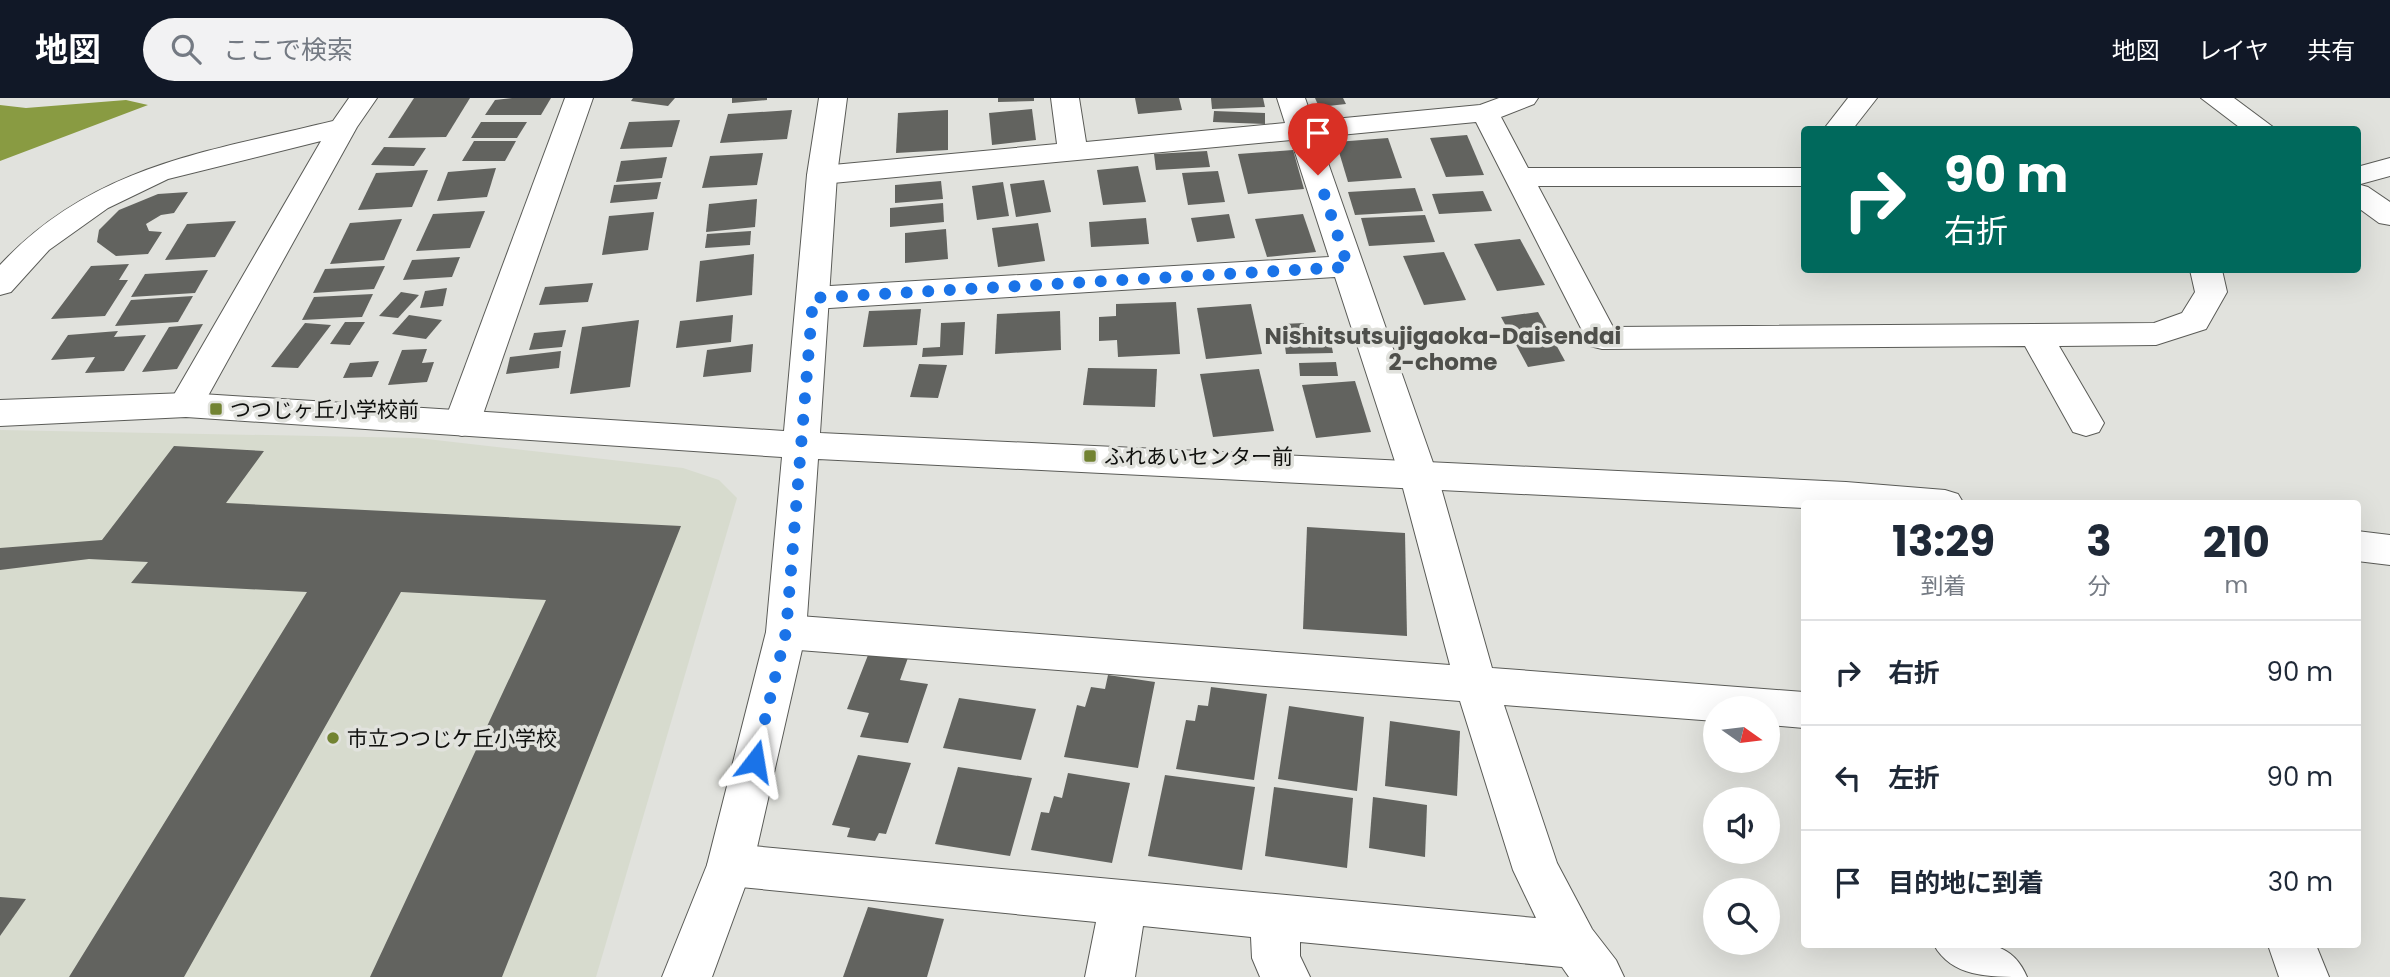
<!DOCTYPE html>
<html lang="ja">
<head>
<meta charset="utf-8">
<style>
  :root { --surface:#fff; --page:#f2f2f3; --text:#1f2937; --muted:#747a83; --line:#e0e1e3; --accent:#111827 }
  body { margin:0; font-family:Poppins,"Noto Sans JP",sans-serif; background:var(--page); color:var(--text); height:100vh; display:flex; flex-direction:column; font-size:26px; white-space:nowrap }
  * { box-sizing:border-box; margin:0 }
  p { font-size:23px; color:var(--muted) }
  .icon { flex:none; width:38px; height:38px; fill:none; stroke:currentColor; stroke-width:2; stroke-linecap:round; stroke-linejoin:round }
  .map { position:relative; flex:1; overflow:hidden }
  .details { position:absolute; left:1801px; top:402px; width:560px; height:448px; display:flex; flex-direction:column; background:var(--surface); border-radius:7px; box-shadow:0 7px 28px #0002 }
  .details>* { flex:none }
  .banner { position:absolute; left:1801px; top:28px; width:560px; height:147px; border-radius:7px; box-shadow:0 7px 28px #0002; background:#00695c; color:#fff; overflow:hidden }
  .needle { width:46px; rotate:104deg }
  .buttons { position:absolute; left:1703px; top:598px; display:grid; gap:14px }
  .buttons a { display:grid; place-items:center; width:77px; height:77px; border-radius:50%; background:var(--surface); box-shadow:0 7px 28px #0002; font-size:35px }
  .pin { position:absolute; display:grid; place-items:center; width:60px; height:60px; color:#fff; margin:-72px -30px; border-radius:50% 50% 50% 0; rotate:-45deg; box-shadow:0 0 7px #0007 }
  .pin .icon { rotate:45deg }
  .me { position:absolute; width:77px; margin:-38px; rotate:14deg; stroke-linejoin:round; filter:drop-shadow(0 0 5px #0008) }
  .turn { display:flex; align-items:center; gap:24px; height:147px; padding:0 28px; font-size:32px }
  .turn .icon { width:91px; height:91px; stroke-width:2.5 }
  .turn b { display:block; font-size:49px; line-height:60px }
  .eta { display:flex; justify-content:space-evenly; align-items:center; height:119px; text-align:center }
  .eta b { font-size:42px; font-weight:700; line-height:49px }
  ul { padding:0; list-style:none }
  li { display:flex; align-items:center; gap:21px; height:105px; padding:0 28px; border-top:2px solid var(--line) }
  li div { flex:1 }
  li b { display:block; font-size:26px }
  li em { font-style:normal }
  header { display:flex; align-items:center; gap:42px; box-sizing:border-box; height:98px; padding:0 35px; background:var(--accent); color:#fff }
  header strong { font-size:33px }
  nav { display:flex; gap:38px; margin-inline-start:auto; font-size:24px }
  .search { width:490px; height:63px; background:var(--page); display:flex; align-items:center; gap:18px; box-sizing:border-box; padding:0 24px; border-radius:38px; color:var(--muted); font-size:26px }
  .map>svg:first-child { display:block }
  .built { fill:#d7dbce }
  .water { fill:#899b42 }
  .building { fill:#62635f }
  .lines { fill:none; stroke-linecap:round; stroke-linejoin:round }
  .minor-casing { stroke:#5a5b57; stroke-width:2 }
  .tertiary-casing { stroke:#5a5b57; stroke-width:2 }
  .minor { fill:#fff; fill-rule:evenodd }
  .tertiary { fill:#fff; fill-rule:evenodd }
  .route { stroke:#1a73e8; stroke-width:12; stroke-dasharray:0 21.6 }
  .poi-dot { fill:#728332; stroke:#e1e2dd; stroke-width:2.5 }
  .labels { text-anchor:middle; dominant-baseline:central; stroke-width:7; stroke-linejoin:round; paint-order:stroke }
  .poi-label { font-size:21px; fill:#0f100e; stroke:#e1e2dd; text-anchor:start }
  .neighbourhood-label { font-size:23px; font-weight:bold; fill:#4e4f4b; stroke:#e1e2dd }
</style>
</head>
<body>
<header>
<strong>地図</strong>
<div class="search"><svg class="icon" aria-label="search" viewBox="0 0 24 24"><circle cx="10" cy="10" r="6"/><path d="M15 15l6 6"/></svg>ここで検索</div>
<nav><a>地図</a><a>レイヤ</a><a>共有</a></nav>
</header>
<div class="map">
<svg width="2390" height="879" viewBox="0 0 2390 879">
  <rect width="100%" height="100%" fill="#e1e2dd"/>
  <polygon class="built" points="0,332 418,340 683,370 719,382 737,400 596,879 0,879"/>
  <polygon class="water" points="126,2 148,7 0,63 0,7 26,10"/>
  <g class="building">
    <polygon points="414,0 470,0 446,39 388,40"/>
    <polygon points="512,0 551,0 541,17 485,17 495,2"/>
    <polygon points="633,0 675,0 668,8 631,3"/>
    <polygon points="732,0 767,0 767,2 732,5"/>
    <polygon points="998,0 1034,0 1034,3 998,4"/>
    <polygon points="1135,0 1179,0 1182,12 1138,16"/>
    <polygon points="1211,0 1263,0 1265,9 1212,11"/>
    <polygon points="1315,0 1343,0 1346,6 1319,9"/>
    <polygon points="1032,11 1036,42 992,47 989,15"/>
    <polygon points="792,12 787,41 720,45 728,16"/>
    <polygon points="948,12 948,52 896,55 898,15"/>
    <polygon points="1214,13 1265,15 1265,26 1213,24"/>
    <polygon points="680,22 672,49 620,51 629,24"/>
    <polygon points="481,24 527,24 517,40 471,40"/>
    <polygon points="1467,37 1484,77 1446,79 1430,40"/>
    <polygon points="1388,40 1402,80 1348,84 1336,44"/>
    <polygon points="474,43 516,43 505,63 462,63"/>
    <polygon points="384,49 426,50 414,68 371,67"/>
    <polygon points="1293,52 1304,91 1248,96 1238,56"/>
    <polygon points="1207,53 1210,69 1156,72 1154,56"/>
    <polygon points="763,55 757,87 702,90 710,58"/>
    <polygon points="667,59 662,80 616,84 621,63"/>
    <polygon points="1138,68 1146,104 1103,107 1097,72"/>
    <polygon points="496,70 487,99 437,103 448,74"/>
    <polygon points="428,72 412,109 358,112 376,75"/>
    <polygon points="1218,73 1225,104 1188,107 1182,75"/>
    <polygon points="1044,82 1051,114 1016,119 1010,86"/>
    <polygon points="941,83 943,101 895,105 895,87"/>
    <polygon points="661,84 657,101 610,105 614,87"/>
    <polygon points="1003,84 1009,118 977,122 972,88"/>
    <polygon points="1415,90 1423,113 1355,117 1348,94"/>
    <polygon points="1483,93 1492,113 1439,116 1432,96"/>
    <polygon points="188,94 174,115 161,117 146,126 149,133 162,134 148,156 116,158 97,144 99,132 119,112 158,96"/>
    <polygon points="757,101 755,129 706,134 709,106"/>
    <polygon points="943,105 944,124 890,129 890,110"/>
    <polygon points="485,113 470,150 416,153 433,116"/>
    <polygon points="654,114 648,152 602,157 609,118"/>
    <polygon points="1229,116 1235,140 1197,144 1191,120"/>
    <polygon points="1303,116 1316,154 1267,159 1255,121"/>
    <polygon points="1425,117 1435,144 1369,148 1361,120"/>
    <polygon points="1146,120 1149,146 1091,149 1089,124"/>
    <polygon points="402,121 384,162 330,166 350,125"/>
    <polygon points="236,123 215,159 165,162 187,126"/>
    <polygon points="1038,125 1045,163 998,169 992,130"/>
    <polygon points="946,131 948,161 905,165 905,135"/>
    <polygon points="751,133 750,147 705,150 707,136"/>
    <polygon points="1520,141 1545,187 1497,193 1474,146"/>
    <polygon points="1444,154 1466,202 1424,207 1403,158"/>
    <polygon points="754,156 752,197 696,204 700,163"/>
    <polygon points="460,159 452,179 403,182 412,162"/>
    <polygon points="129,166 119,182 128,182 105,218 51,221 91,168"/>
    <polygon points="385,168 374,191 313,195 325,171"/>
    <polygon points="208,172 195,195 131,199 145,176"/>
    <polygon points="593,185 588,204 539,207 545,189"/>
    <polygon points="447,190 443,208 420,210 425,193"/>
    <polygon points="401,194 419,197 398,220 379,218"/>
    <polygon points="373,196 362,219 302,222 314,199"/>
    <polygon points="193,198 178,224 115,228 131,202"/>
    <polygon points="1176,204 1180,256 1118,259 1117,242 1099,243 1099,219 1116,218 1116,206"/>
    <polygon points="1251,206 1262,256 1206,261 1197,210"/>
    <polygon points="921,211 917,247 863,249 869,213"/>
    <polygon points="1060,213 1061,252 995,256 997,216"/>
    <polygon points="1538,214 1565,263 1528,269 1501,219"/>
    <polygon points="409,217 442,222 426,241 392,236"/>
    <polygon points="733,217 731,244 676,250 680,223"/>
    <polygon points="639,222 630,289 570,296 582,229"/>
    <polygon points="345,224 365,224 350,247 330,246"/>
    <polygon points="965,224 963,257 922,259 923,250 940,249 941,225"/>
    <polygon points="305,225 331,227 298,270 271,269"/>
    <polygon points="1304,225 1305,234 1329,234 1333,255 1286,256 1282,226"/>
    <polygon points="203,226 177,271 142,274 169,229"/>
    <polygon points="566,232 562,249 529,252 534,235"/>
    <polygon points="118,233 114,239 146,237 124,273 85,275 95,259 51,262 68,237"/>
    <polygon points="753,246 751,274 703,279 707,252"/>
    <polygon points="427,251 422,265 434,264 427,284 388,287 402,252"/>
    <polygon points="561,253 559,270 506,276 510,259"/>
    <polygon points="379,263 372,279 343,280 350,265"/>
    <polygon points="1336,264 1338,278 1300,278 1299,265"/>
    <polygon points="919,266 947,267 938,300 910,299"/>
    <polygon points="1088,270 1157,271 1155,309 1083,307"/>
    <polygon points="1259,271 1274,333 1213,339 1200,276"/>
    <polygon points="1355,283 1371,334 1316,340 1302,287"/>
    <polygon points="174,348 264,353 226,405 681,428 502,879 370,879 546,502 401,494 184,879 69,879 307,494 131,485 148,464 89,461 0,472 0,450 102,442"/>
    <polygon points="1307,429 1405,435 1407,538 1303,531"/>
    <polygon points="870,552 909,557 900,582 928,586 908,645 860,639 869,615 847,611"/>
    <polygon points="1108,577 1155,584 1138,670 1064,659 1077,607 1085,609 1091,589 1105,591"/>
    <polygon points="1211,589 1267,596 1254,682 1176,671 1186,622 1195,623 1198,607 1208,608"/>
    <polygon points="959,600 1036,611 1021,662 943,650"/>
    <polygon points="1289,608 1364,619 1357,693 1278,681"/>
    <polygon points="1390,623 1460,633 1457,698 1385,688"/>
    <polygon points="858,657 911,665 886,736 879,735 875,743 847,739 850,730 832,727"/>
    <polygon points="958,669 1032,680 1010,758 935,746"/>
    <polygon points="1068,675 1130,685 1112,765 1031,752 1041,714 1049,715 1054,698 1062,700"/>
    <polygon points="1165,677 1255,689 1242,772 1148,758"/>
    <polygon points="1274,689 1353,700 1347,770 1265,758"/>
    <polygon points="1373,699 1427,707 1425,759 1369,750"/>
    <polygon points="0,799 26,801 0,838"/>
    <polygon points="868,809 944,821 927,879 843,879"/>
  </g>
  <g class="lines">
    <g class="minor-casing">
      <g id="minor">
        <path d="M349 0H377L357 29 198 316 186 319 174 316 168 307 321 43 168 81 108 110 49 152 11 194 0 197V167C93 67 207 54 333 23Z"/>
        <polygon points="565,0 593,0 480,325 475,334 462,338 449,334 444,325"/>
        <polygon points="1051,0 1079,0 1086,44 1285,25 1277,0 1305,0 1313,23 1480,7 1499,0 1538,0 1534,6 1501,19 1528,70 1804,70 1804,88 1538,88 1613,229 2154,225 2182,215 2195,194 2190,172 2222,172 2227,194 2206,231 2156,247 2059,248 2104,325 2099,334 2086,338 2073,334 2025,248 1602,251 1590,248 1476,24 1319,39 1438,379 1492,570 1804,594 1804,630 1768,627 1768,611 1715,611 1715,623 1504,607 1557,765 1592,831 1616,862 1624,879 1569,879 1562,869 1300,844 1300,858 1310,879 1260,879 1252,860 1251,839 1143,828 1135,879 1085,879 1096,824 730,788 714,782 707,767 714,752 730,746 1536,820 1513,772 1460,603 786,551 772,546 766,534 772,522 786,517 1450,567 1400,379 1335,179 813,211 801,208 797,200 801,192 813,189 1329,159 1291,42 822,86 812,83 807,77 812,71 822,68 1057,46"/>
        <polygon points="1848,0 1877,0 1852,32 1823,32"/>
        <polygon points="2390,60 2390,78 2357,87 2357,69"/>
        <path d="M1934 847C1973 847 2009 836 2027 879 1987 879 1952 879 1934 847Z"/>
        <polygon points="2268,847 2316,847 2329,879 2279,879"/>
      </g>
    </g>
    <g class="tertiary-casing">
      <g id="tertiary">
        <polygon points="819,0 847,0 837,77 820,335 1846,384 1945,392 1958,396 1964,406 1804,406 1804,410 818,361 806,534 753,767 712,879 662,879 707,767 766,534 782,359 186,319 0,328 0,302 186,295 784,333 807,77"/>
        <polygon points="2201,0 2234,0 2277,32 2243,32"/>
        <polygon points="2357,86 2368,89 2390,104 2390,127 2379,125 2357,109"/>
        <polygon points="2357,433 2390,437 2390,467 2357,463"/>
      </g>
    </g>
    <use href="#minor" class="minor"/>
    <use href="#tertiary" class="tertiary"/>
  </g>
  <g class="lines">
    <polyline class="route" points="755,663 786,534 813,200 1348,169 1318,77"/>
  </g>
  <g class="poi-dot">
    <rect x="209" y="304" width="14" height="14" rx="3.5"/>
    <rect x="1083" y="351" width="14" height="14" rx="3.5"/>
    <circle cx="333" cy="640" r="7"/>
  </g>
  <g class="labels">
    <g class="poi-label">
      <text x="230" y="311">つつじヶ丘小学校前</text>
      <text x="1104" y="358">ふれあいセンター前</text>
      <text x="347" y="640">市立つつじケ丘小学校</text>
    </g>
    <g class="neighbourhood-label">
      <text x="1443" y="238">Nishitsutsujigaoka-Daisendai<tspan x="1443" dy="26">2-chome</tspan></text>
    </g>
  </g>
</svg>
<div class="buttons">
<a><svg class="needle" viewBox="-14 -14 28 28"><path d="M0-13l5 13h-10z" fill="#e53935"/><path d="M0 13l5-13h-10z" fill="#747a83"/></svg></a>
<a><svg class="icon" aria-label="sound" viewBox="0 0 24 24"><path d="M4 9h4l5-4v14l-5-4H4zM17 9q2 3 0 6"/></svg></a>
<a><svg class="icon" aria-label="search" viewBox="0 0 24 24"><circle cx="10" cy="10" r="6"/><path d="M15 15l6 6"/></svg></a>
</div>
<div class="pin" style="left:1318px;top:77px;background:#d93025"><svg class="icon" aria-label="arrive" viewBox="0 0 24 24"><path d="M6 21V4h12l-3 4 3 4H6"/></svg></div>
<svg class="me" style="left:755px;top:663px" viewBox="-20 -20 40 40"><path d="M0-17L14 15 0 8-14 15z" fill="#1a73e8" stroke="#fff" stroke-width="4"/></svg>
<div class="banner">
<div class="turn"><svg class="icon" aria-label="right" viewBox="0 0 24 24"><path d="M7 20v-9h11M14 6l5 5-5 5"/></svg><div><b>90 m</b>右折</div></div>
</div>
<section class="details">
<div class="eta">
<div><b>13:29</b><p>到着</p></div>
<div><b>3</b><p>分</p></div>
<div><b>210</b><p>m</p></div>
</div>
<ul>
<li><svg class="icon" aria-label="right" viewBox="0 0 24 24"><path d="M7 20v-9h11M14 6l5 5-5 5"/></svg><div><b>右折</b></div><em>90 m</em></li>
<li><svg class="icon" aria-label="left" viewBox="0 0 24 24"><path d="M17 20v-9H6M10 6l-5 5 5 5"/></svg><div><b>左折</b></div><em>90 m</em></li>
<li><svg class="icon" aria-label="arrive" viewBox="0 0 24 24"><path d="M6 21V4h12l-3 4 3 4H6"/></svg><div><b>目的地に到着</b></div><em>30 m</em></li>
</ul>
</section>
</div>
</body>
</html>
